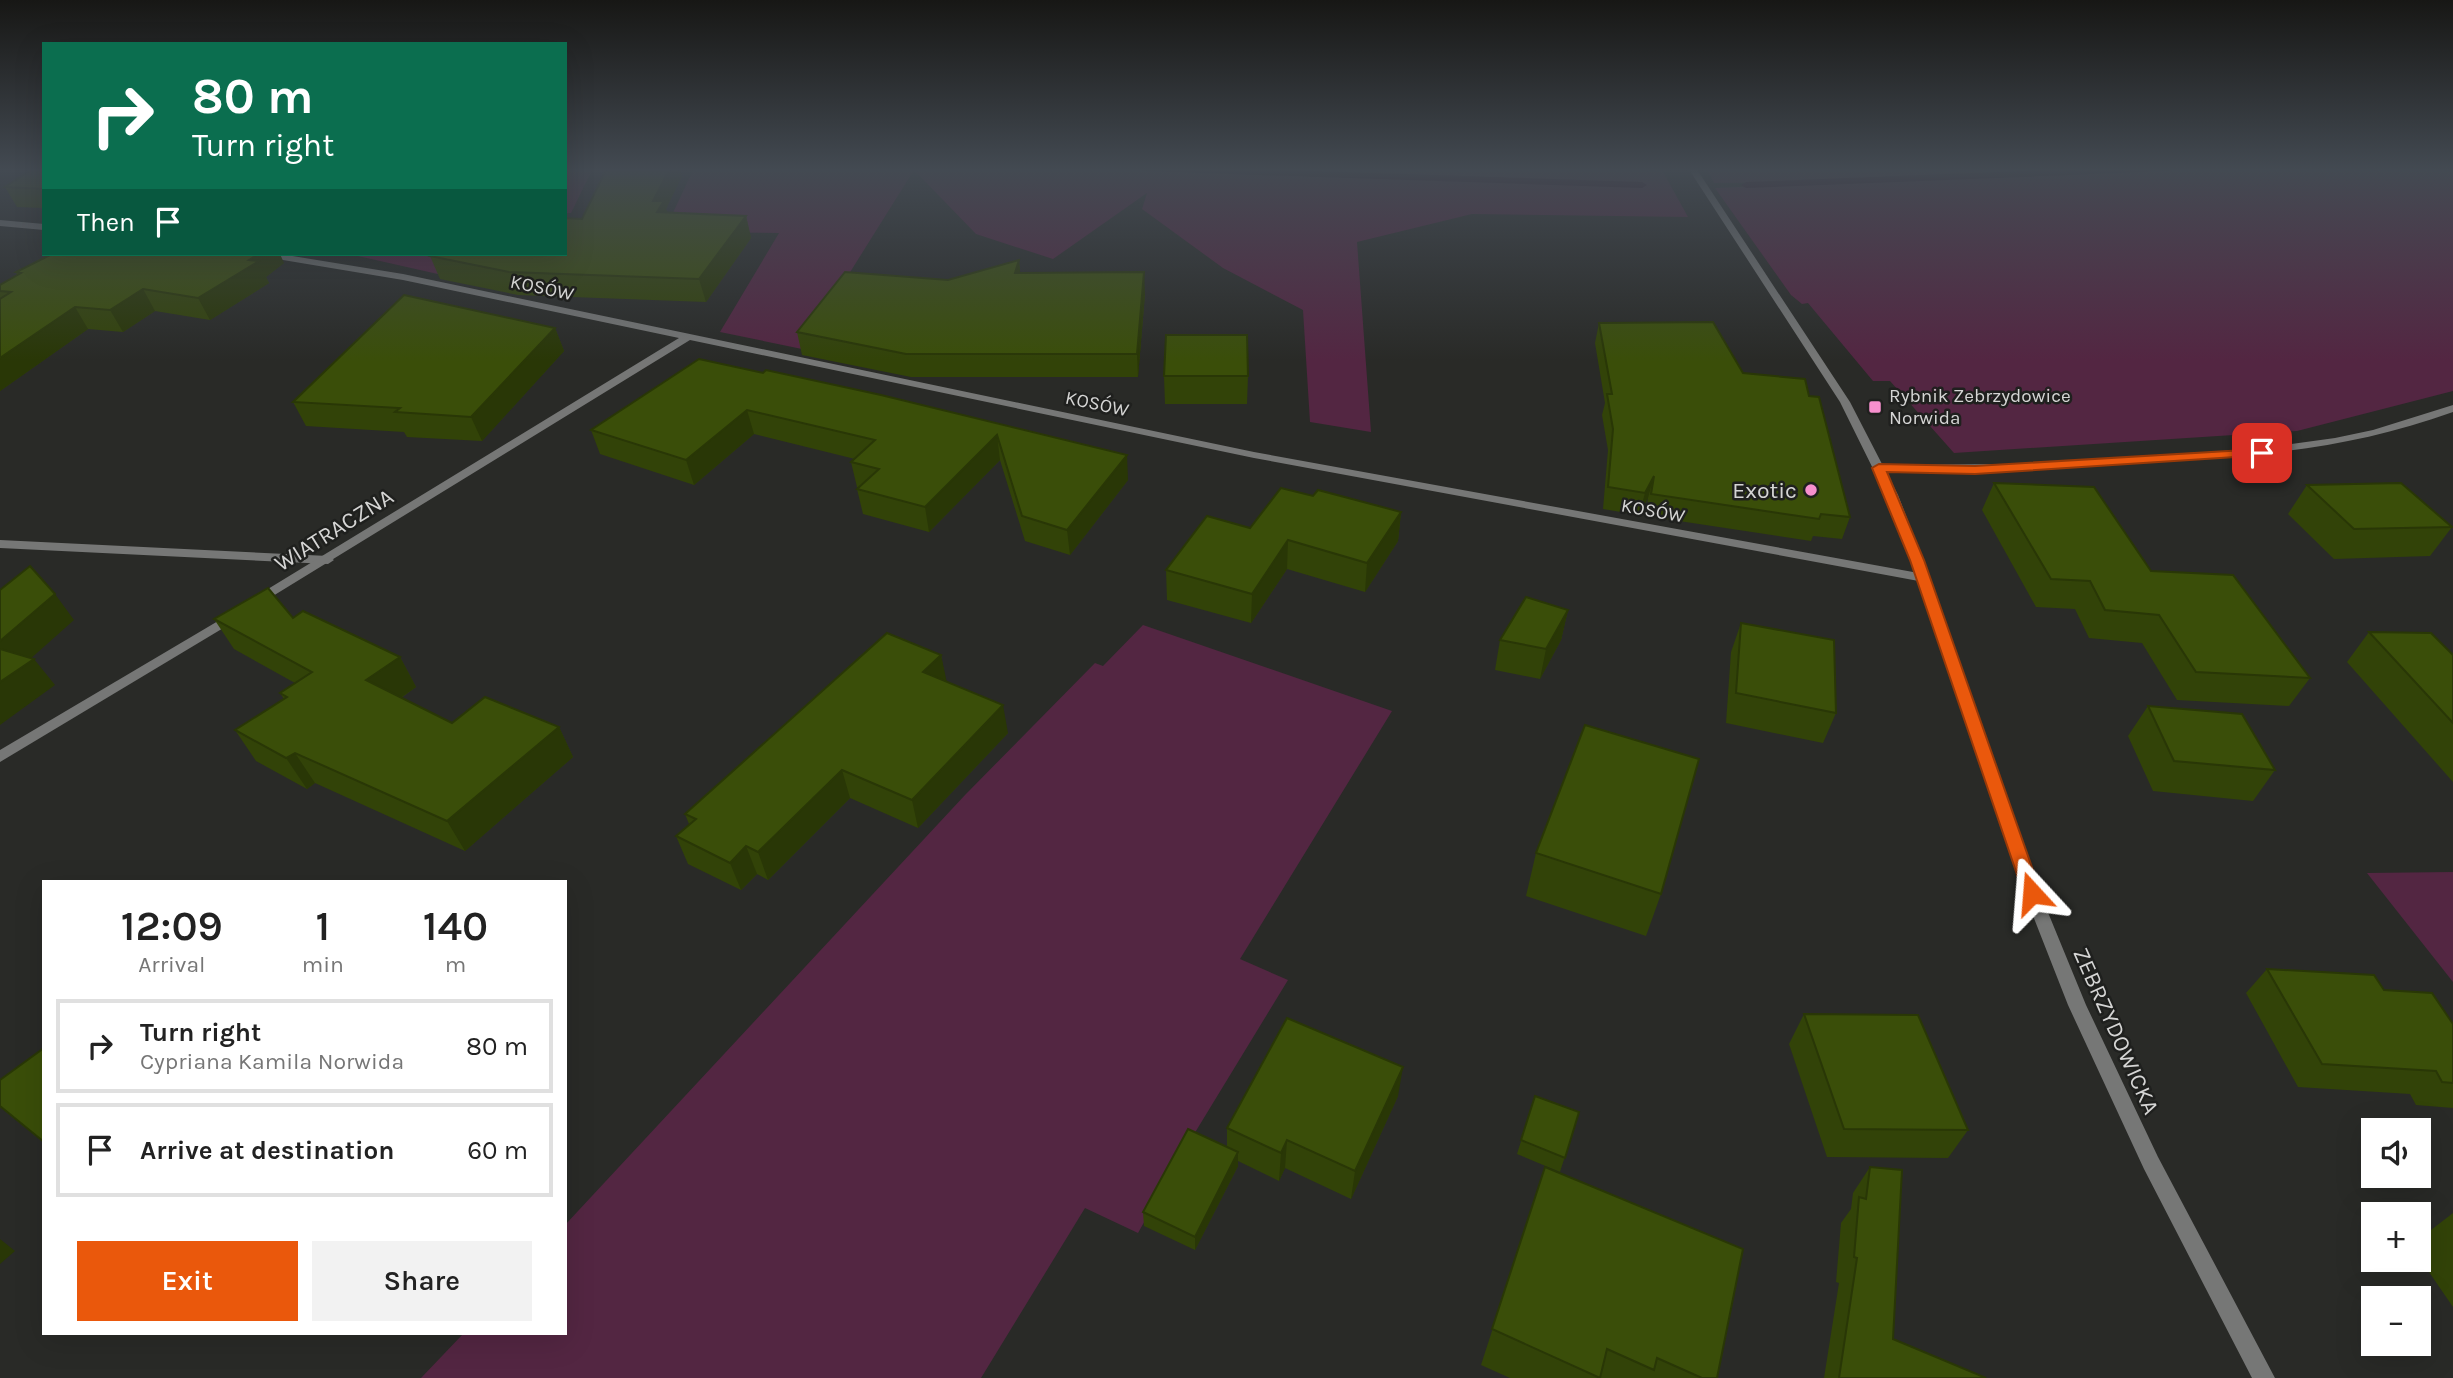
<!DOCTYPE html>
<html lang="en">
<head>
<meta charset="utf-8">
<style>
  :root { --surface:#fff; --page:#f2f2f2; --text:#222; --muted:#767676; --line:#e0e0e0; --accent:#ea580c }
  body { margin:0; font-family:Karla,sans-serif; background:var(--page); color:var(--text); height:100vh; display:flex; flex-direction:column; font-size:26px; white-space:nowrap }
  * { box-sizing:border-box; margin:0 }
  p { font-size:23px; color:var(--muted) }
  .icon { flex:none; width:38px; height:38px; fill:none; stroke:currentColor; stroke-width:2; stroke-linecap:round; stroke-linejoin:round }
  .map { position:relative; flex:1; overflow:hidden }
  .sheet { position:absolute; left:42px; top:880px; width:525px; height:455px; display:flex; flex-direction:column; background:var(--surface); border-radius:0px; box-shadow:0 7px 28px #0002 }
  .sheet>* { flex:none }
  .hud { position:absolute; left:42px; top:42px; width:525px; height:214px; border-radius:0px; box-shadow:0 7px 28px #0002; background:#0b6e4f; color:#fff; overflow:hidden }
  .tools { position:absolute; left:2361px; top:1118px; display:grid; gap:14px }
  .tools a { display:grid; place-items:center; width:70px; height:70px; border-radius:0px; background:var(--surface); box-shadow:0 7px 28px #0002; font-size:35px }
  .pin { position:absolute; display:grid; place-items:center; width:60px; height:60px; color:#fff; margin:-30px; border-radius:14px; box-shadow:0 4px 10px #0006 }
  .me { position:absolute; width:77px; margin:-38px; rotate:341deg; stroke-linejoin:round; filter:drop-shadow(0 0 5px #0008) }
  .turn { display:flex; align-items:center; gap:24px; height:147px; padding:0 35px; font-size:32px }
  .turn .icon { width:91px; height:91px; stroke-width:2.5 }
  .turn b { display:block; font-size:49px; line-height:60px }
  .then { display:flex; align-items:center; height:66px; padding:0 35px; background:#0003; gap:14px; font-size:26px }
  .eta { display:flex; justify-content:space-evenly; align-items:center; height:119px; text-align:center }
  .eta b { font-size:42px; font-weight:600; line-height:49px }
  .primary-button { display:flex; gap:14px; margin-top:auto; padding:14px 35px }
  .primary-button a { flex:1; height:80px; border-radius:0px; background:var(--accent); color:#fff; font-size:28px; font-weight:600; line-height:80px; text-align:center }
  .primary-button a+a { background:var(--page); color:var(--text) }
  ul { padding:0; list-style:none }
  li { display:flex; align-items:center; gap:21px; height:94px; margin:0 14px 10px; padding:0 21px; border:4px solid var(--line); border-radius:0px }
  li div { flex:1 }
  li b { display:block; font-size:26px }
  li em { font-style:normal }
  .map>svg:first-child { display:block }
  .green { fill:#532642 }
  .lines { fill:none; stroke-linecap:round; stroke-linejoin:round }
  .stream { fill:#320022; fill-rule:evenodd }
  .service { fill:#767776; fill-rule:evenodd }
  .minor { fill:#767776; fill-rule:evenodd }
  .tertiary { fill:#767776; fill-rule:evenodd }
  .wall { fill:#324308 }
  .shaded-wall { fill:#293706 }
  .building { fill:#3a4e09; stroke:#293706; stroke-width:2 }
  .route { fill:#ea580c; stroke:#983908; stroke-width:2 }
  .poi-dot { fill:#f790ce; stroke:#1f201e; stroke-width:2.5 }
  .labels { text-anchor:middle; dominant-baseline:central; stroke-width:5; stroke-linejoin:round; paint-order:stroke }
  .far-street-label { font-size:19px; fill:#d5d5d4; stroke:#1f201e }
  .far-poi-label { font-size:19px; fill:#d5d5d4; stroke:#1f201e; text-anchor:start }
  .poi-label { font-size:23px; fill:#d5d5d4; stroke:#1f201e; text-anchor:end }
  .street-label { font-size:23px; fill:#d5d5d4; stroke:#1f201e }
</style>
</head>
<body>
<div class="map">
<svg width="2453" height="1378" viewBox="0 0 2453 1378">
  <rect width="100%" height="100%" fill="#292a27"/>
  <g class="green">
    <polygon points="565,168 593,168 571,213 565,213"/>
    <polygon points="694,168 1661,168 1688,217 1472,214 1357,242 1371,432 1310,422 1303,310 1223,268 1142,209 1147,193 1053,259 976,234 914,170 802,349 720,332 779,233 664,232"/>
    <polygon points="1706,168 2453,168 2453,391 2297,431 1954,453 1890,381 1873,381 1808,303 1802,304 1791,295 1715,188 1888,181 1714,183"/>
    <polygon points="349,254 467,254 451,277"/>
    <polygon points="1143,625 1392,711 1240,959 1288,980 1188,1144 1138,1233 1085,1208 981,1378 421,1378 463,1334 565,1334 565,1225 965,795 1095,663 1103,666"/>
    <polygon points="2453,872 2453,982 2367,873"/>
  </g>
  <g class="lines">
    <g class="stream">
      <polygon points="1138,168 1229,168 1642,182 1647,185 1642,188 1143,171"/>
      <polygon points="2096,168 2173,168 2168,171 1746,188 1741,185 1746,182"/>
    </g>
    <polygon class="service" points="0,540 328,556 334,560 328,564 0,548"/>
    <g class="minor">
      <polygon points="0,220 44,224 44,230 0,226"/>
      <polygon points="260,254 280,254 403,274 1254,452 1924,574 1930,578 1924,582 1254,458 690,340 255,607 250,606 248,603 250,600 679,338 403,280 265,257"/>
      <path d="M2453 405V412C2345 451 2247 457 2134 463 2049 469 1964 474 1879 471L1873 468 1879 465 2007 464 2256 449 2335 438 2373 430Z"/>
      <polygon points="235,611 242,615 240,618 0,762 0,750"/>
    </g>
    <polygon class="tertiary" points="1688,168 1696,168 1850,402 1898,495 1930,578 2040,893 2086,1005 2158,1157 2275,1378 2252,1378 2144,1169 2068,1005 2024,893 1918,578 1886,495 1840,402"/>
  </g>
  <g class="wall">
    <polygon points="44,168 44,208 17,207 5,187"/>
    <polygon points="670,168 680,168 682,176 666,209 667,212 746,216 751,238 706,302 518,295 440,279 430,256 582,219"/>
    <polygon points="1019,260 1020,273 1145,294 1138,377 911,377 802,355 797,332 948,280"/>
    <polygon points="284,263 266,277 269,283 210,320 155,311 123,332 88,329 0,391 0,285 17,275 16,272"/>
    <polygon points="1599,323 1809,396 1850,517 1842,539 1813,536 1811,541 1646,516 1648,498 1639,515 1603,509 1608,450 1602,415 1605,403 1595,343"/>
    <polygon points="555,328 564,351 482,441 407,437 404,432 306,426 293,402"/>
    <polygon points="763,373 881,395 1128,480 1070,555 1025,541 1000,460 929,532 863,514 857,489 859,488 857,487 851,462 855,459 754,434 694,485 600,454 591,430"/>
    <polygon points="1164,376 1248,376 1247,404 1165,404"/>
    <polygon points="1994,483 2151,571 2310,678 2289,706 2177,700 2142,643 2089,638 2075,609 2036,607 1982,510"/>
    <polygon points="2307,485 2452,527 2430,556 2334,559 2288,514"/>
    <polygon points="1313,496 1401,512 1398,541 1365,592 1287,569 1251,623 1167,600 1166,570"/>
    <polygon points="1568,610 1561,640 1540,679 1495,670 1500,640"/>
    <polygon points="293,618 400,657 416,687 401,698 452,723 559,727 573,757 465,851 315,783 307,789 256,761 235,730 284,699 280,693 295,683 234,649 214,619"/>
    <polygon points="1741,623 1836,713 1823,743 1726,723 1731,652"/>
    <polygon points="2369,632 2453,655 2453,782 2347,662"/>
    <polygon points="941,655 946,682 1008,733 918,828 850,798 768,880 757,874 741,890 688,864 676,836 689,824 685,814"/>
    <polygon points="2148,706 2275,770 2253,801 2153,791 2128,736"/>
    <polygon points="1536,853 1661,894 1646,936 1526,896"/>
    <polygon points="2267,969 2384,990 2453,1024 2453,1108 2416,1105 2410,1094 2298,1087 2246,993"/>
    <polygon points="1804,1014 1968,1130 1948,1158 1827,1157 1789,1044"/>
    <polygon points="44,1048 44,1143 0,1107 0,1080"/>
    <polygon points="1398,1096 1351,1199 1285,1168 1279,1181 1238,1161 1238,1166 1195,1250 1144,1226 1143,1212 1227,1147 1227,1128"/>
    <polygon points="1535,1096 1579,1112 1560,1172 1517,1154"/>
    <polygon points="1545,1167 1717,1378 1510,1378 1481,1365"/>
    <polygon points="1870,1167 1893,1339 1986,1378 1824,1378 1839,1283 1836,1282 1841,1223 1851,1209 1853,1193"/>
    <polygon points="2453,1213 2453,1307 2418,1256 2418,1240"/>
  </g>
  <g class="shaded-wall">
    <polygon points="670,168 680,168 682,176 666,209 670,223 663,234 653,201"/>
    <polygon points="746,216 751,238 706,302 699,279"/>
    <polygon points="258,254 280,254 284,263 266,277 269,283 210,320 198,298"/>
    <polygon points="1019,260 1021,282 1015,273"/>
    <polygon points="1144,272 1145,294 1138,377 1137,354"/>
    <polygon points="143,289 155,311 123,332 110,310"/>
    <polygon points="75,307 88,329 0,391 0,358"/>
    <polygon points="555,328 564,351 482,441 471,417"/>
    <polygon points="747,410 754,434 694,485 686,460"/>
    <polygon points="997,435 1000,460 929,532 925,507"/>
    <polygon points="1127,455 1128,480 1070,555 1067,530"/>
    <polygon points="1654,476 1648,498 1639,515 1645,493"/>
    <polygon points="1401,512 1398,541 1365,592 1367,563"/>
    <polygon points="1288,540 1287,569 1251,623 1252,594"/>
    <polygon points="55,594 74,620 19,669 34,659 55,685 0,725 0,641"/>
    <polygon points="1568,610 1561,640 1540,679 1546,649"/>
    <polygon points="941,655 947,683 923,672"/>
    <polygon points="400,657 416,687 383,710 366,680"/>
    <polygon points="1003,705 1008,733 918,828 912,800"/>
    <polygon points="559,727 573,757 465,851 447,821"/>
    <polygon points="295,753 315,783 307,789 286,758"/>
    <polygon points="842,770 850,798 768,880 758,852"/>
    <polygon points="746,846 757,874 741,890 730,863"/>
    <polygon points="1403,1067 1398,1096 1351,1199 1355,1171"/>
    <polygon points="1287,1140 1285,1168 1279,1181 1281,1153"/>
    <polygon points="1238,1152 1238,1166 1195,1250 1195,1237"/>
    <polygon points="0,1239 15,1251 0,1264"/>
  </g>
  <g class="building">
    <polygon points="34,168 44,168 44,189 5,187"/>
    <polygon points="607,168 670,168 653,201 664,201 657,212 746,216 699,279 509,272 430,256 433,254 565,254 565,218 582,219"/>
    <polygon points="52,254 258,254 249,260 259,261 198,298 143,289 110,310 75,307 0,358 0,299 11,292 0,291 0,285 21,273 16,272"/>
    <polygon points="1019,260 1015,273 1144,272 1137,354 906,354 797,332 845,272 948,280"/>
    <polygon points="404,295 555,328 471,417 395,412 400,408 293,402"/>
    <polygon points="1713,322 1743,373 1805,379 1809,396 1819,397 1850,517 1821,514 1819,519 1651,494 1654,476 1645,493 1608,487 1613,429 1607,394 1612,394 1599,323"/>
    <polygon points="1166,335 1247,335 1248,376 1164,376"/>
    <polygon points="699,359 763,373 766,370 881,395 1127,455 1067,530 1022,516 997,435 925,507 857,489 879,469 851,462 875,440 747,410 686,460 591,430"/>
    <polygon points="1994,483 2094,487 2151,571 2233,575 2310,678 2196,672 2159,615 2105,610 2090,581 2051,579"/>
    <polygon points="2401,483 2452,527 2354,529 2307,485"/>
    <polygon points="1281,488 1313,496 1318,490 1401,512 1367,563 1288,540 1252,594 1166,570 1207,516 1250,528"/>
    <polygon points="30,566 55,594 0,641 0,590"/>
    <polygon points="268,588 293,618 303,611 400,657 366,680 452,723 485,697 559,727 447,821 295,753 286,758 235,730 287,697 280,693 312,672 214,619"/>
    <polygon points="1526,597 1568,610 1546,649 1500,640"/>
    <polygon points="1741,623 1834,640 1836,713 1736,693"/>
    <polygon points="2369,632 2431,633 2453,655 2453,723"/>
    <polygon points="887,633 941,655 923,672 1003,705 912,800 842,770 758,852 746,846 730,863 676,836 696,819 685,814"/>
    <polygon points="0,649 34,659 0,682"/>
    <polygon points="2148,706 2242,714 2275,770 2174,761"/>
    <polygon points="1585,725 1699,759 1661,894 1536,853"/>
    <polygon points="2267,969 2374,975 2384,990 2432,993 2453,1024 2453,1083 2442,1082 2436,1071 2322,1064"/>
    <polygon points="1804,1014 1918,1015 1968,1130 1844,1129"/>
    <polygon points="1287,1018 1403,1067 1355,1171 1287,1140 1281,1153 1227,1128"/>
    <polygon points="44,1048 44,1142 0,1106 0,1080"/>
    <polygon points="1535,1096 1579,1112 1565,1158 1521,1140"/>
    <polygon points="1188,1129 1238,1152 1195,1237 1143,1212"/>
    <polygon points="1545,1167 1743,1249 1717,1378 1702,1378 1657,1358 1654,1370 1607,1349 1600,1378 1492,1329"/>
    <polygon points="1870,1167 1902,1170 1893,1339 1986,1378 1839,1378 1857,1258 1854,1257 1859,1197 1866,1199"/>
  </g>
  <linearGradient id="sky" x2="0" y2="1"><stop stop-color="#171715"/><stop offset="0.47" stop-color="#434a52"/><stop offset="1" stop-color="#434a52" stop-opacity="0"/></linearGradient>
  <rect width="2453" height="361" fill="url(#sky)"/>
  <polygon class="route" points="2262,449 2268,453 2266,455 1975,474 1887,472 1924,560 2041,893 2038,898 2025,898 1910,560 1872,468 1879,464 1975,466"/>
  <g class="poi-dot">
    <rect x="1868" y="400" width="14" height="14" rx="3.5"/>
    <circle cx="1811" cy="490" r="7"/>
  </g>
  <g class="labels">
    <g class="far-street-label">
      <text transform="translate(542 288) rotate(12)">KOSÓW</text>
      <text transform="translate(1097 404) rotate(12)">KOSÓW</text>
      <text transform="translate(1653 511) rotate(10)">KOSÓW</text>
    </g>
    <g class="far-poi-label">
      <text x="1889" y="396">Rybnik Zebrzydowice<tspan x="1889" dy="22">Norwida</tspan></text>
    </g>
    <g class="poi-label">
      <text x="1797" y="490">Exotic</text>
    </g>
    <g class="street-label">
      <text transform="translate(334 530) rotate(-32)">WIATRACZNA</text>
      <text transform="translate(2116 1031) rotate(66)">ZEBRZYDOWICKA</text>
    </g>
  </g>
</svg>
<div class="tools">
<a><svg class="icon" aria-label="sound" viewBox="0 0 24 24"><path d="M4 9h4l5-4v14l-5-4H4zM17 9q2 3 0 6"/></svg></a>
<a>+</a>
<a>−</a>
</div>
<div class="pin" style="left:2262px;top:453px;background:#d93025"><svg class="icon" aria-label="arrive" viewBox="0 0 24 24"><path d="M6 21V4h12l-3 4 3 4H6"/></svg></div>
<svg class="me" style="left:2032px;top:893px" viewBox="-20 -20 40 40"><path d="M0-17L14 15 0 8-14 15z" fill="#ea580c" stroke="#fff" stroke-width="4"/></svg>
<div class="hud">
<div class="turn"><svg class="icon" aria-label="right" viewBox="0 0 24 24"><path d="M7 20v-9h11M14 6l5 5-5 5"/></svg><div><b>80 m</b>Turn right</div></div>
<div class="then">Then<svg class="icon" aria-label="arrive" viewBox="0 0 24 24"><path d="M6 21V4h12l-3 4 3 4H6"/></svg></div>
</div>
<section class="sheet">
<div class="eta">
<div><b>12:09</b><p>Arrival</p></div>
<div><b>1</b><p>min</p></div>
<div><b>140</b><p>m</p></div>
</div>
<ul>
<li><svg class="icon" aria-label="right" viewBox="0 0 24 24"><path d="M7 20v-9h11M14 6l5 5-5 5"/></svg><div><b>Turn right</b><p>Cypriana Kamila Norwida</p></div><em>80 m</em></li>
<li><svg class="icon" aria-label="arrive" viewBox="0 0 24 24"><path d="M6 21V4h12l-3 4 3 4H6"/></svg><div><b>Arrive at destination</b></div><em>60 m</em></li>
</ul>
<div class="primary-button"><a>Exit</a><a>Share</a></div>
</section>
</div>
</body>
</html>
